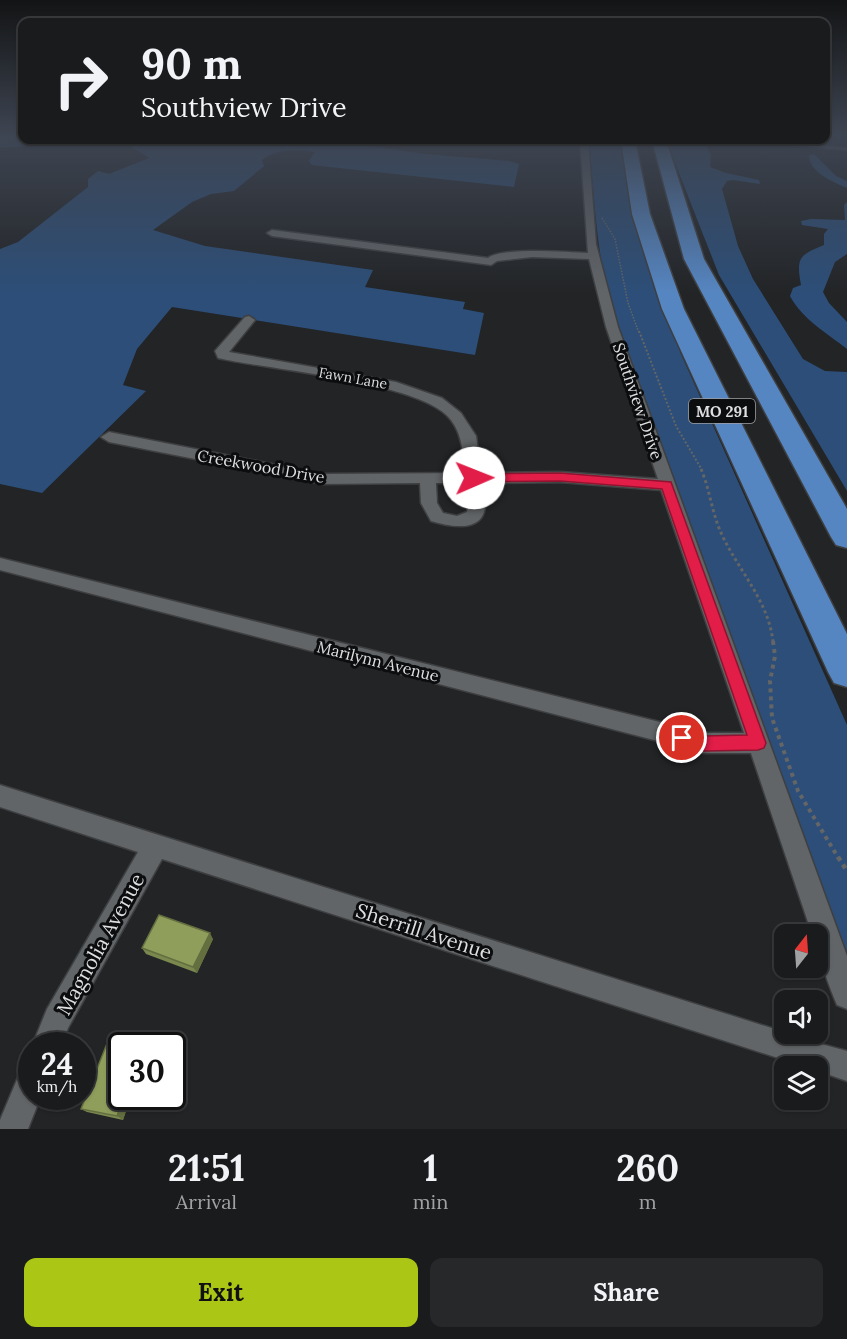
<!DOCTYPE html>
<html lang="en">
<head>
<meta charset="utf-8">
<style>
  :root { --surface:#1a1b1c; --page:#272829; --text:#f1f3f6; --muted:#9fa1a3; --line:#38393b; --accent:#abc615 }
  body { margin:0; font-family:Lora,serif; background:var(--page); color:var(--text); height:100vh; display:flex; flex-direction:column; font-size:22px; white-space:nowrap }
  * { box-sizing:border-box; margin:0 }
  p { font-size:20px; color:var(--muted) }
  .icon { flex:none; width:33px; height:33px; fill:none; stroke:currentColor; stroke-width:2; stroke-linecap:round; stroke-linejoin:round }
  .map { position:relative; height:1129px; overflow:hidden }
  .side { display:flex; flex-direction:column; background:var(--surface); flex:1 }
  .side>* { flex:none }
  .banner { position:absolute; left:18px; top:18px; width:812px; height:126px; border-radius:12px; box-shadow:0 2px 4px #0004,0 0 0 2px var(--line); background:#1a1b1c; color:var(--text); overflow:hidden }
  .needle { width:39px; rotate:17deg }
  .controls { position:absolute; left:774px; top:924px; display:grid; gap:12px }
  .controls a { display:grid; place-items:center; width:54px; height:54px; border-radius:12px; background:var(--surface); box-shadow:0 2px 4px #0004,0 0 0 2px var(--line); font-size:30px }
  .speed { position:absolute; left:18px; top:1032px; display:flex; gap:12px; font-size:30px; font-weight:700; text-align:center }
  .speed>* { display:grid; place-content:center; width:78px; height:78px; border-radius:50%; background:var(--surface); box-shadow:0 2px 4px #0004,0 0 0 2px var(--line); line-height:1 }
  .speed small { font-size:15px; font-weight:400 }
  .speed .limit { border:3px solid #111; border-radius:9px; background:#fff; color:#111 }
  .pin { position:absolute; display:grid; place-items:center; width:51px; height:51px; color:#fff; margin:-26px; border:3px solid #fff; border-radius:50%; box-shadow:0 2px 6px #0007 }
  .me { position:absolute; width:66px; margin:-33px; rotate:89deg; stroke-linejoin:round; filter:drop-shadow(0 0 4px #0008) }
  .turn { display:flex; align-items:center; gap:21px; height:126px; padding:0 24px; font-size:27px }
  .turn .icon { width:78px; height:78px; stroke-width:2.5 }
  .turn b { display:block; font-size:42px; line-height:51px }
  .eta { display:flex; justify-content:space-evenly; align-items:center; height:102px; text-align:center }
  .eta b { font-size:36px; font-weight:700; line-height:42px }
  .cta { display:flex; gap:12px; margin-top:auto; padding:12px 24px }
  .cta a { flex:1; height:69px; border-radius:12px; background:var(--accent); color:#111; font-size:24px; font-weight:700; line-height:69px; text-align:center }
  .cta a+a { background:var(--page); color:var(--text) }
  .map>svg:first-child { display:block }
  .green { fill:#2c4e78 }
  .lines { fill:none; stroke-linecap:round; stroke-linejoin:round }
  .lane-casing { stroke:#3e3f41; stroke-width:3 }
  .street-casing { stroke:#3e3f41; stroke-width:3 }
  .highway-casing { stroke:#3e3f41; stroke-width:3 }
  .path-far4 { stroke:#636567; stroke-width:1.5; stroke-dasharray:1.5 1.5; stroke-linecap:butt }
  .path-far3 { stroke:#636567; stroke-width:2; stroke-dasharray:2 2; stroke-linecap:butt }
  .path-far2 { stroke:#636567; stroke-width:3; stroke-dasharray:3 3; stroke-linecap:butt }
  .path-far1 { stroke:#636567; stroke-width:4; stroke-dasharray:4 4; stroke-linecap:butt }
  .path { stroke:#636567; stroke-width:4.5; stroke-dasharray:4.5 4.5; stroke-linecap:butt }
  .lane { fill:#626567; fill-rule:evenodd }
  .street { fill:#626567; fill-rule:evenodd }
  .highway { fill:#5686c2; fill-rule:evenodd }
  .wall { fill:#7b884e }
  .shaded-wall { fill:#646f40 }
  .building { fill:#8f9e5b; stroke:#646f40; stroke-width:1.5 }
  .route { fill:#e11d48; stroke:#92132f; stroke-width:1.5 }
  .labels { text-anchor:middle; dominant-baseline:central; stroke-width:6; stroke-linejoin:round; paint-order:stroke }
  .far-street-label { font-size:14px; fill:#dedfe1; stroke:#0c0d0e }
  .shield { fill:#0c0d0e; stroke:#9fa0a2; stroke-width:1.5 }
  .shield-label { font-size:15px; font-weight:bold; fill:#dedfe1 }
  .street-label { font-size:16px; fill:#dedfe1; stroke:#0c0d0e }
  .near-street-label { font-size:20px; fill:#dedfe1; stroke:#0c0d0e }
</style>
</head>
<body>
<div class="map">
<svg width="847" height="1129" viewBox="0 0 847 1129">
  <rect width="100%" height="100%" fill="#222426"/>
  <g class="green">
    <polygon points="0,135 22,135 22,140 92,140 0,148"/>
    <path d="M102 140H326L426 154 509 161 519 164 514 187 312 165 309 161 315 152C298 150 276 148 262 160L264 166 234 191 211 194 192 202 153 230 205 246 373 270 365 287 465 302 463 309 484 313 475 355 172 307 137 349 123 385 146 391 42 493 0 484V249L18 242 88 187V179L98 171 109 174 149 158 127 144Z"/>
    <path d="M589 140H621C633 216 652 282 681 354L847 725V954L609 299C596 247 594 193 589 140Z"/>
    <polygon points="687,140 704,142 711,155 710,167 726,173 759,180 760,184 733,180 727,181 722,189 738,246 753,279 803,359 825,371 847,372 847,491 719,275 668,145"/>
    <path d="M814 154 836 176 847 181V188C833 182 809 172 809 155Z"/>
    <path d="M847 202V254L835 262 823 292 829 303 847 322V349C827 333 802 319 790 296L793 288 801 285C796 258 799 255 824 245V234L828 229 802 225 801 221 811 219 845 220 844 205Z"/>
  </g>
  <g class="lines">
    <g class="lane-casing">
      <g id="lane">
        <polygon points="521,140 534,140 586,144 584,145"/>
        <polygon points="736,140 747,140 847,148 847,150"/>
      </g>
    </g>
    <g class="street-casing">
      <g id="street">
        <path d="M580 140H588L596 244 618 327 847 956V1009L837 1005C828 983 818 959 818 934H812L751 753H704L0 570V558L704 733H744L661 490 560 482 482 483C484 491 486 500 485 507 482 534 448 526 431 521L421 503 420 483 322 484 109 442 101 437 109 432 322 474 465 473C463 454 463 436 451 420 423 382 269 370 218 358L215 351 245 317 249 316 255 320 229 352 396 382 442 398 461 413 476 436 481 473 560 472 658 479 606 327 589 259 532 257 497 261 491 265 272 236 267 233 272 230 488 258C501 247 568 252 588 253ZM436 483H466L469 502 467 512 457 516 443 513 437 503Z"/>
        <polygon points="0,785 784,1032 784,1034 847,1051 847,1081 818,1071 818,1066 803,1066 162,859 68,1028 61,1046 32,1046 47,1009 138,852 0,807"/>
        <polygon points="32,1066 32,1096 41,1096 28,1129 0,1129 0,1120 21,1070"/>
      </g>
    </g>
    <g class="highway-casing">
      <g id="highway">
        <polygon points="621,140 635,140 650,214 684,309 847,634 847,687 834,683 828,672 662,309 632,214"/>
        <polygon points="652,140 666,140 704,259 847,509 847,548 836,545 831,537 684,259"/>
      </g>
    </g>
    <polyline class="path-far4" points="602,218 615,239 628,303 639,333"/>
    <polyline class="path-far3" points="639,331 676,426 702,470"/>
    <path class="path-far2" d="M701 469C710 490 712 514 722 535 739 571 769 602 773 642"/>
    <polyline class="path-far1" points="773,641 775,656 770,681 772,718 798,791 839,859"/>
    <polyline class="path" points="838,857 847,871"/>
    <use href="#lane" class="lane"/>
    <use href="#street" class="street"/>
    <use href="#highway" class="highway"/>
  </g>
  <g class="wall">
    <polygon points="213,939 197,973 146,954 142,948"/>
    <polygon points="122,1096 131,1096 123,1120 87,1112 81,1109"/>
  </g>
  <g class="shaded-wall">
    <polygon points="210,933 213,939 197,973 193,967"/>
    <polygon points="124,1096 131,1096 123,1120 117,1116"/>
  </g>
  <g class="building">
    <polygon points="159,915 210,933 193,967 142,948"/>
    <polygon points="108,1041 131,1046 122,1046 122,1096 124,1096 117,1116 81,1109"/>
  </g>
  <linearGradient id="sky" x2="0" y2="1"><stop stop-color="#131415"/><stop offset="0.46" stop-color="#3e4552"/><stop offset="1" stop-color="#3e4552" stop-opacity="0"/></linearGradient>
  <rect width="847" height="294" fill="url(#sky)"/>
  <polygon class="route" points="560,473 671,482 766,743 764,748 758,750 704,751 676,743 673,738 676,733 682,730 704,736 747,735 662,489 560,481 474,482 468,478 474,474"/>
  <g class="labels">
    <g class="far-street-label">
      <text transform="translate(353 378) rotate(10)">Fawn Lane</text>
    </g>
    <rect class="shield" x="689" y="399" width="66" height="24" rx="4.5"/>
    <g class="shield-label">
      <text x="722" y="411">MO 291</text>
    </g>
    <g class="street-label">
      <text transform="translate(638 401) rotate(71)">Southview Drive</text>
      <text transform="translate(261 466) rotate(10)">Creekwood Drive</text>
      <text transform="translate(378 661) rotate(14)">Marilynn Avenue</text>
    </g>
    <g class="near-street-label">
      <text transform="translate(424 931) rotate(18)">Sherrill Avenue</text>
      <text transform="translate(100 944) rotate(-61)">Magnolia Avenue</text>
    </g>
  </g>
</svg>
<div class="controls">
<a><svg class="needle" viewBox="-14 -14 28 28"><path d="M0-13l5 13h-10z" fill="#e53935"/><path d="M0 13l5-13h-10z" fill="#9fa1a3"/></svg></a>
<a><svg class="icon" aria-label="sound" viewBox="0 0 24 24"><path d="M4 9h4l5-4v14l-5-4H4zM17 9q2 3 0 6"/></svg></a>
<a><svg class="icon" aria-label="layers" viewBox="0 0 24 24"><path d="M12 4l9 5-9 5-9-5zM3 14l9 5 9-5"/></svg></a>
</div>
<div class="speed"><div>24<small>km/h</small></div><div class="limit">30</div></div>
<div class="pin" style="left:682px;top:738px;background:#d93025"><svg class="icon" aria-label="arrive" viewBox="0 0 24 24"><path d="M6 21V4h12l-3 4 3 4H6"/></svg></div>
<svg class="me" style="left:474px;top:478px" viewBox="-20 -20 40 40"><circle r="19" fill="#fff"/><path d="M0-13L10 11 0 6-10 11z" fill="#e11d48"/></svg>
<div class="banner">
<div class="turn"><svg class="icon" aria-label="right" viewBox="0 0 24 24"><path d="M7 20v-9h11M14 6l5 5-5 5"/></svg><div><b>90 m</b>Southview Drive</div></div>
</div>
</div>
<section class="side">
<div class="eta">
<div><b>21:51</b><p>Arrival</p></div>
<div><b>1</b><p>min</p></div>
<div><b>260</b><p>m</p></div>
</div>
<div class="cta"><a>Exit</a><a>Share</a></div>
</section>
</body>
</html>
